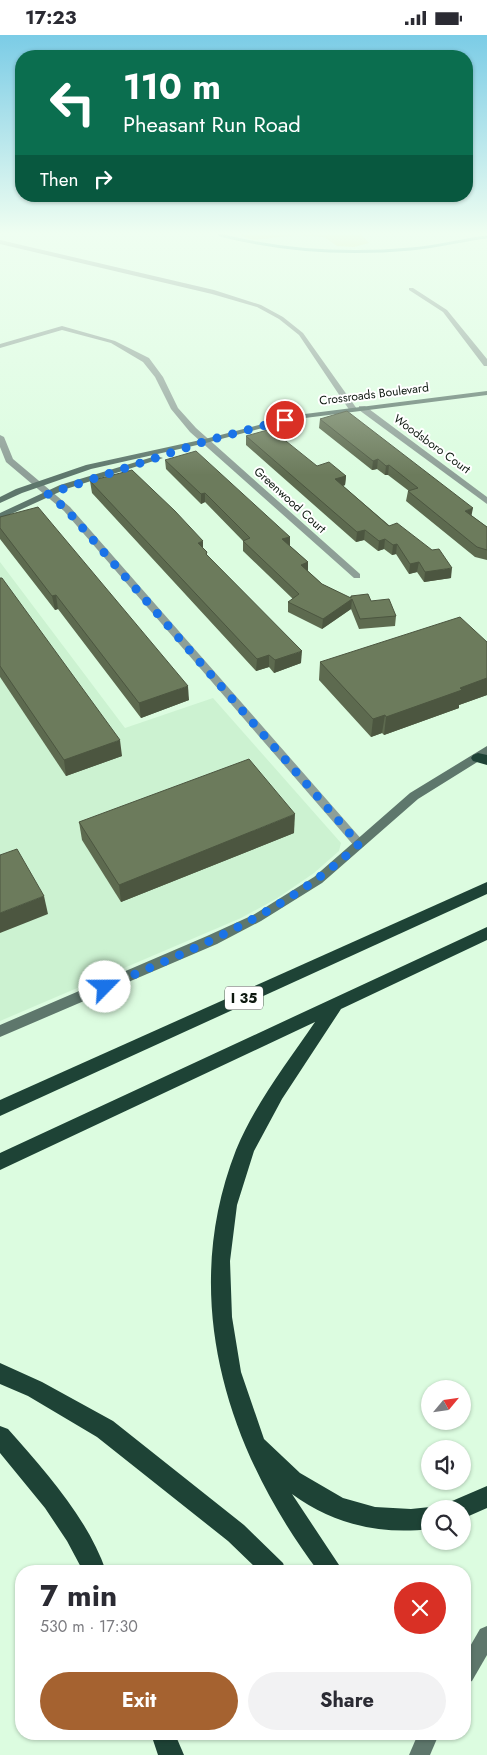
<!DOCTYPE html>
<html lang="en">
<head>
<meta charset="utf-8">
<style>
  :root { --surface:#fff; --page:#f2f2f3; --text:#2b2b33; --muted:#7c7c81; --accent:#a56230 }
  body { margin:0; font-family:Jost,sans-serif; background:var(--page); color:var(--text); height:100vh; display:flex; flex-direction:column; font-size:19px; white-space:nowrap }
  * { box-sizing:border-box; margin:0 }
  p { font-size:16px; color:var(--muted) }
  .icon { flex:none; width:28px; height:28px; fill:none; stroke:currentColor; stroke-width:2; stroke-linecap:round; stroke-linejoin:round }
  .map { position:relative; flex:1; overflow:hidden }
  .side { position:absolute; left:15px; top:1530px; width:456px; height:175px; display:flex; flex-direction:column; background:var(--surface); border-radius:20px; box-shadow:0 1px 4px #0004 }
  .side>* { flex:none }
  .banner { position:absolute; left:15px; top:15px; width:458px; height:152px; border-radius:20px; box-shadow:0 1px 4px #0004; background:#0b6e4f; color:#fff; overflow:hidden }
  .needle { width:32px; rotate:61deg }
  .fabs { position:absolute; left:421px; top:1345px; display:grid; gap:10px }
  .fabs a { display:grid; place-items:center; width:50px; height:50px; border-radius:50%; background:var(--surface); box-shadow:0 1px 4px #0004; font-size:25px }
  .pin { position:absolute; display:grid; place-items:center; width:42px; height:42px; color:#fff; margin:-21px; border:2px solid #fff; border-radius:50%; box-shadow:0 1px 5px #0007 }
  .me { position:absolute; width:55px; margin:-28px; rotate:67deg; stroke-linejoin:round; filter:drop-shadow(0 0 4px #0008) }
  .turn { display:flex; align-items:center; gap:18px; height:105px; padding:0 25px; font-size:22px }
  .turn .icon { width:65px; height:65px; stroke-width:2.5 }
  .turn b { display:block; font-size:35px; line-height:42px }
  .then { display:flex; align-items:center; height:48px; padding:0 25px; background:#0003; gap:10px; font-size:19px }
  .round { display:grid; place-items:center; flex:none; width:52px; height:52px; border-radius:26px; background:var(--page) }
  .overview { display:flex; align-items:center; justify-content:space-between; height:85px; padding:0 25px }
  h1 { font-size:30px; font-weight:700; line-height:38px }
  .action { display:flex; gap:10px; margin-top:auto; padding:10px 25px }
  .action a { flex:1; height:58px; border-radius:30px; background:var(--accent); color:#fff; font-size:20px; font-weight:700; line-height:58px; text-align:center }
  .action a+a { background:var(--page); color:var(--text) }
  .status { display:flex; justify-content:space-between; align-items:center; height:35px; padding:0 25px; background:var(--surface); direction:ltr }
  .status svg { height:14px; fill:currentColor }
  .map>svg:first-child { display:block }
  .built { fill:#ccf2d1 }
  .green { fill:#e1e698 }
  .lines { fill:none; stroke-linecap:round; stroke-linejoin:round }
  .stream { stroke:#59b0a4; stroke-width:3 }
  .street { fill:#8e9f97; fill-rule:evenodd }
  .secondary { fill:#5e776c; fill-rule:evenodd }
  .highway { fill:#1e4336; fill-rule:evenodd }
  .wall { fill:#5d6a4f }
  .shaded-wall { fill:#4c5640 }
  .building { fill:#6c7b5c; stroke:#4c5640 }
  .route { stroke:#1a73e8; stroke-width:9; stroke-dasharray:0 16.2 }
  .labels { text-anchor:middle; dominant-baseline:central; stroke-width:4; stroke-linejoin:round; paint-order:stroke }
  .far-street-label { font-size:12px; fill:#0d180f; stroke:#fff }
  .shield { fill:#fff; stroke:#565d57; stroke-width:1 }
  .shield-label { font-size:14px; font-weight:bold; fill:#0d180f }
</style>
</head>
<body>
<div class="status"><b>17:23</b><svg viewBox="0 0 49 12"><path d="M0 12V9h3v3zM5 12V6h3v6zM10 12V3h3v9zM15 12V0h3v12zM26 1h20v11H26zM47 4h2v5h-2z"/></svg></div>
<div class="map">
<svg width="487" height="1720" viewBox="0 0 487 1720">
  <rect width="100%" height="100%" fill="#dcfce0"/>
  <polygon class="built" points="0,527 125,693 213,663 341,808 339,816 314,838 276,864 241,883 0,986"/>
  <polygon class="green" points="240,200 361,200 369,208 354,212 337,211 324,202 297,200 253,205"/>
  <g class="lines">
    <path class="stream" d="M220 200C283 216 346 220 411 214 437 212 461 205 487 202"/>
    <g class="street">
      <polygon points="0,205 214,255 261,270 283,282 303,298 357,374 350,376 299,300 279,284 257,272 212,259 0,209"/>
      <polygon points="409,253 413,253 447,275 487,324 487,331 484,331 443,277 409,255"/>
      <polygon points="62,291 115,306 149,323 163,342 178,373 196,393 360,539 360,543 354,543 190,397 171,374 155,342 143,327 111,308 62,295 0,313 0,309"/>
      <polygon points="359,371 365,371 487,462 487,469 359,375"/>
      <polygon points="0,400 4,402 13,424 70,472 363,806 365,809 363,812 355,812 64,476 6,427 0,412"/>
    </g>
    <g class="secondary">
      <polygon points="487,356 487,360 297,384 206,408 91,434 22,458 0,468 0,462 16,454 86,430 205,404 297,380"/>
      <polygon points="156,421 163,423 66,454 0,484 0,478 60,450"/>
      <polygon points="487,711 487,721 418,764 322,848 261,886 217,909 0,1002 0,990 207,901 253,880 314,842 410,758"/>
      <polygon points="487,1591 487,1620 472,1646 465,1649 465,1620 480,1594"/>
      <polygon points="418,1699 439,1699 430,1720 409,1720"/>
    </g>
    <g class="highway">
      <polygon points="478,718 487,720 487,730 473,726 471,723 473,720"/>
      <polygon points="487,847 487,859 0,1081 0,1065"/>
      <path d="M487 892V905L341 974 282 1064 254 1116 237 1170 230 1226 232 1282 241 1337 264 1404 300 1438 343 1463 375 1472 411 1474 430 1472 435 1474H430V1494C380 1500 333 1489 292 1459L343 1536H318C227 1415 178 1263 236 1115 255 1069 287 1028 315 987L0 1135V1118Z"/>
      <polygon points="0,1328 42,1347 113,1386 244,1490 283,1528 286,1536 259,1536 228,1506 97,1402 28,1361 0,1349"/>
      <path d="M0 1391 8 1394C45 1436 87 1482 106 1536H83L67 1506 45 1473 0 1418Z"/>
      <polygon points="487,1451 487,1473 462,1484 462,1474 449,1474 452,1466"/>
      <polygon points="151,1699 175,1699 184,1720 158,1720"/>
    </g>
  </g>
  <g class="wall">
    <polygon points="320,384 471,480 487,492 487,525 475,522 406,466 408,456 409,456 388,440 385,440 377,434 372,435 319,393"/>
    <polygon points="246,401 317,431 346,441 345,450 343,451 451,543 424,547 417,537 409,539 396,519 392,520 384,514 378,516 364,505 356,507 246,410"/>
    <polygon points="165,425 290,502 290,511 308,527 308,536 322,549 350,563 351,561 371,566 396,581 395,591 359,594 351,574 322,594 288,577 288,567 293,564 243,516 243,506 205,467 201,469 166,434"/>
    <polygon points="90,446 203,513 207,517 207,521 301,628 274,638 269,632 256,636 92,458"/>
    <polygon points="0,482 189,665 141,683 58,574 55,575 0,504"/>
    <polygon points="0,543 122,721 66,741 0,642"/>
    <polygon points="487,607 487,660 459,670 459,673 384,700 382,698 371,702 319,645 320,627"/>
    <polygon points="79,787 294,798 121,867 82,805"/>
  </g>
  <g class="shaded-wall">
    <polygon points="378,424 377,434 372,435 373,426"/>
    <polygon points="389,430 388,440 385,440 386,431"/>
    <polygon points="346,441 345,450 334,454 335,444"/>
    <polygon points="205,458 205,467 201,469 201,459"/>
    <polygon points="473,473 471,483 465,476"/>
    <polygon points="365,495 364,505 356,507 357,497"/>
    <polygon points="290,502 290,512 282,504"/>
    <polygon points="385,504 384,514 378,516 379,506"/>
    <polygon points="203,506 203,518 198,508"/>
    <polygon points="397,509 396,519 392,520 393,510"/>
    <polygon points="308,527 308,538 301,530"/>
    <polygon points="419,527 417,537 409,539 410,529"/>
    <polygon points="452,533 451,543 424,547 425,537"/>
    <polygon points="56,560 58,574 55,575 52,561"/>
    <polygon points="352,564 351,574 322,594 323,584"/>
    <polygon points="302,616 301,628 274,638 275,625"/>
    <polygon points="269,620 269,632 256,636 257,624"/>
    <polygon points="487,643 487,660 459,670 459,673 384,700 386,682 460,653"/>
    <polygon points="188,651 189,665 141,683 139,668"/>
    <polygon points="385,680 382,698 371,702 373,684"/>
    <polygon points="120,705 122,721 66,741 64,725"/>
    <polygon points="295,779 294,798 121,867 119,850"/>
    <polygon points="44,861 48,879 0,898 0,878"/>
  </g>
  <g class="building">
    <polygon points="347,376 473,473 465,476 487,492 487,515 477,512 408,456 418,453 389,430 386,431 378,424 373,426 320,384"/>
    <polygon points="271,394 317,431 329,427 346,441 335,444 389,491 397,488 432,515 439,514 452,533 425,537 419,527 410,529 397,509 393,510 385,504 379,506 365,495 357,497 246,401"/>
    <polygon points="196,416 290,502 282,504 308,527 301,530 322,549 351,563 351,561 368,559 371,566 389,564 396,581 360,584 352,564 323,584 288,567 299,559 243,506 250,503 205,458 201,459 165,425"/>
    <polygon points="132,435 175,476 203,506 198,508 207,517 206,519 302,616 275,625 269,620 257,624 90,446"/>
    <polygon points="38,472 188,651 139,668 56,560 52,561 0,493 0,482"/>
    <polygon points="0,543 2,543 120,705 64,725 0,631"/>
    <polygon points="460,582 487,607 487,643 460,653 462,655 386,682 385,680 373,684 320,627"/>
    <polygon points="249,724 295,779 119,850 79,787"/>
    <polygon points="17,814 44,861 0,878 0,820"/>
  </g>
  <linearGradient id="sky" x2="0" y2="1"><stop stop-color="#7bcce6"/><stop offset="0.45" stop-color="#effef1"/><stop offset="1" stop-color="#effef1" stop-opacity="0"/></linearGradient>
  <rect width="487" height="440" fill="url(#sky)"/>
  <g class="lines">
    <path class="route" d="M105 952C196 913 287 877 359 809L66 474 48 459 206 406 285 385"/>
  </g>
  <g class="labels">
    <g class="far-street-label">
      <text transform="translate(374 359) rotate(-7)">Crossroads Boulevard</text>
      <text transform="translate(432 409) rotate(36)">Woodsboro Court</text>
      <text transform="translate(290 465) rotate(42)">Greenwood Court</text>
    </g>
    <rect class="shield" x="225" y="951.5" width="38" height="23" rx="4"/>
    <g class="shield-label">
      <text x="244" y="963">I 35</text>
    </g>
  </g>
</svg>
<div class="fabs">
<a><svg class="needle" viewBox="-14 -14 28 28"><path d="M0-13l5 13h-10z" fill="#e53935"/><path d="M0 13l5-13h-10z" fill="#7c7c81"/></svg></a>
<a><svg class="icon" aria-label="sound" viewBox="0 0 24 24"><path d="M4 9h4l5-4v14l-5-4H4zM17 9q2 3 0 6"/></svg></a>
<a><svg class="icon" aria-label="search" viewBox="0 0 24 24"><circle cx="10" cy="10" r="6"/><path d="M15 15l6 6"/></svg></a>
</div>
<div class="pin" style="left:285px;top:385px;background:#d93025"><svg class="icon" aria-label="arrive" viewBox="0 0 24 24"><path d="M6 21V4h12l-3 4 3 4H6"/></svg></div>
<svg class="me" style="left:105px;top:952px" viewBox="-20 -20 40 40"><circle r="19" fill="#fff"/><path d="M0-13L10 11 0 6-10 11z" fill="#1a73e8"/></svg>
<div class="banner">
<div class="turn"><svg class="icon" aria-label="left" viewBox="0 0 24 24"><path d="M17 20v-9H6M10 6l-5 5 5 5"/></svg><div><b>110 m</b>Pheasant Run Road</div></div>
<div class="then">Then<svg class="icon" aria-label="right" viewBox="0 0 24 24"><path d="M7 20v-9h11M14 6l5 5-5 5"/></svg></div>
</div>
<section class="side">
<div class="overview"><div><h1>7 min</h1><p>530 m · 17:30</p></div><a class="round" style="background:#d93025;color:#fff"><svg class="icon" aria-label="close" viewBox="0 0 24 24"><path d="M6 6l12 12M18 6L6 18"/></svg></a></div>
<div class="action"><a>Exit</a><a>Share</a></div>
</section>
</div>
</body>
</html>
